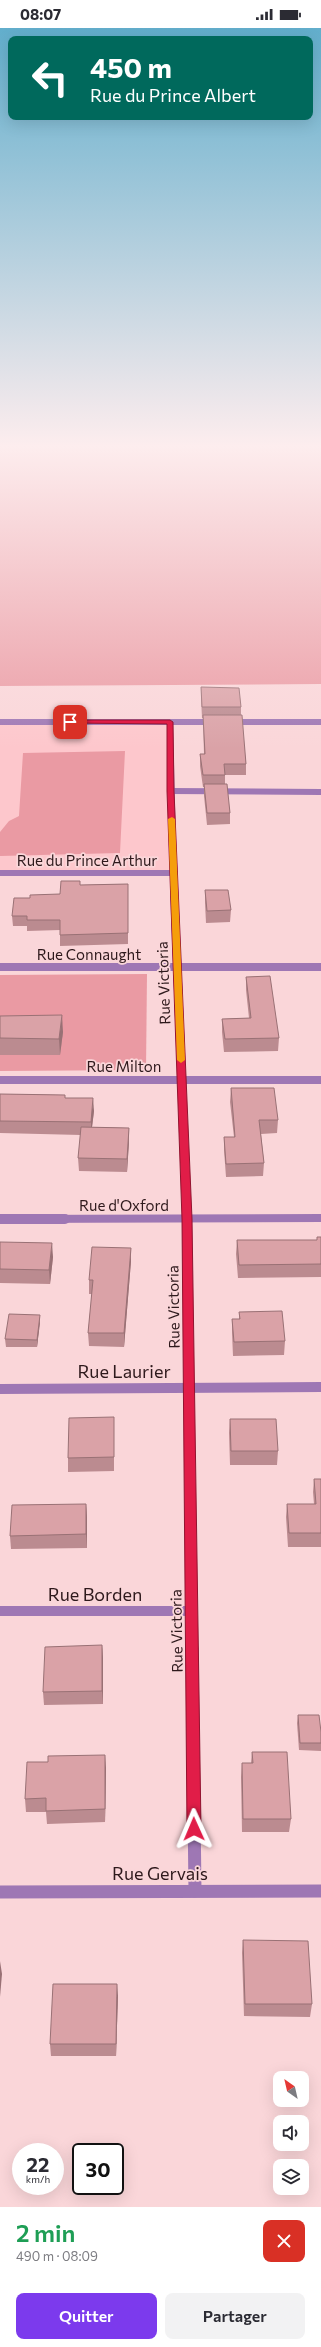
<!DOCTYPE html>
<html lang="fr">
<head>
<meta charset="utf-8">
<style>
  :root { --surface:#fff; --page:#f2f2f3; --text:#2b2b33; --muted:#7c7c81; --accent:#7c3aed }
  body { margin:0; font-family:Commissioner,sans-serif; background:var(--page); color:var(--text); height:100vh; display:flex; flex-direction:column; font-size:15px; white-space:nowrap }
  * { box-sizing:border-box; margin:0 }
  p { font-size:13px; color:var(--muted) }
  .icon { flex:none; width:22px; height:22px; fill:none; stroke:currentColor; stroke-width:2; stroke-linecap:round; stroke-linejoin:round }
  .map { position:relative; height:2179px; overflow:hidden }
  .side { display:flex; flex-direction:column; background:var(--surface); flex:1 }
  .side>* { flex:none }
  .banner { position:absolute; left:8px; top:8px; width:305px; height:84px; border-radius:8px; box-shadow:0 4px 16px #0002; background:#00695c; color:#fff; overflow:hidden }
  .needle { width:26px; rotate:326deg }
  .controls { position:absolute; left:273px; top:2043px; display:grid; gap:8px }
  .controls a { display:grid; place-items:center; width:36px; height:36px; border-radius:8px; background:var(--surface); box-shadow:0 4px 16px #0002; font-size:20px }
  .speed { position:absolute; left:12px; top:2115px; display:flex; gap:8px; font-size:20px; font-weight:700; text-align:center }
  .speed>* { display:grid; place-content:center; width:52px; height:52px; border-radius:50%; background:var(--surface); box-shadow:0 4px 16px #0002; line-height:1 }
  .speed small { font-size:10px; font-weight:400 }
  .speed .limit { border:2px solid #111; border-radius:6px; background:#fff; color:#111 }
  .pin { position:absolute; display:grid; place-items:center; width:34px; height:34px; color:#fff; margin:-17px; border-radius:8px; box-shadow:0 2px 6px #0006 }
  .me { position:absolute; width:44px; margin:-22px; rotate:359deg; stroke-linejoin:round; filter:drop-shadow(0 0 3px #0008) }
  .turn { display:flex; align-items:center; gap:14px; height:84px; padding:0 16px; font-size:18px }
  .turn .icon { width:52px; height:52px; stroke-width:2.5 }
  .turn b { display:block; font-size:28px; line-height:34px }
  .round { display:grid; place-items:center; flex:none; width:42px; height:42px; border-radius:8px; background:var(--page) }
  .head { display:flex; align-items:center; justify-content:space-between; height:68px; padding:0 16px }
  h1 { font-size:24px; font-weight:600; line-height:30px; color:#1e9e55 }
  .cta { display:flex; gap:8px; margin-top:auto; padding:8px 16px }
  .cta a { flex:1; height:46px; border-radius:8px; background:var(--accent); color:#fff; font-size:16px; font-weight:600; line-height:46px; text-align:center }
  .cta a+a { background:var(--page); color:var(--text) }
  .status { display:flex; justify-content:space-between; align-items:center; height:28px; padding:0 20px; background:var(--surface); direction:ltr }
  .status svg { height:11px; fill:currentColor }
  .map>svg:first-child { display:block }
  .built { fill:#fdc7cc }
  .green { fill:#ea9aa3 }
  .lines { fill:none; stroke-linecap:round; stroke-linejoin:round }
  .minor-far3 { stroke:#9e77b4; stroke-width:6 }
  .minor-far2 { stroke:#9e77b4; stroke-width:8 }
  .minor-far1 { stroke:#9e77b4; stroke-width:10 }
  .minor { stroke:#9e77b4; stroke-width:13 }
  .wall { fill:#bb8b90 }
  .shaded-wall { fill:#997175 }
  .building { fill:#daa2a7; stroke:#997175 }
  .route { fill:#e11d48; stroke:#92132f }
  .slow { fill:#f59e0b }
  .labels { text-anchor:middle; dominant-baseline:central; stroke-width:3.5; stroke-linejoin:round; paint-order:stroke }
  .street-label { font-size:15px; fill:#2e191c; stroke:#fad6d9 }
  .near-street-label { font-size:18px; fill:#2e191c; stroke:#fad6d9 }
</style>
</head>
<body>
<div class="status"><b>08:07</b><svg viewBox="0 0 49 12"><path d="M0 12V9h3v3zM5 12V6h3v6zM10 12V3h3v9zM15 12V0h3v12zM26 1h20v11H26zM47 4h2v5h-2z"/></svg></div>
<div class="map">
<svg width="321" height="2179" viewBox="0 0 321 2179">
  <rect width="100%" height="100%" fill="#fad6d9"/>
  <polygon class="built" points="0,694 170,694 175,845 0,845"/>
  <g class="green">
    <polygon points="0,416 321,416 321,656 0,658"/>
    <polygon points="125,723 120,825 0,828 0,804 9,793 19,788 23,725"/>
    <polygon points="147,946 146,1042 0,1043 0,947"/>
  </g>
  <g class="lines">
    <g class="minor-far3">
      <polyline points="0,694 213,694"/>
      <polyline points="170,694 174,863"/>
      <polyline points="233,694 321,694"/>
      <polyline points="170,763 321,764"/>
      <polyline points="0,845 175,845"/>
    </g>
    <g class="minor-far2">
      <polyline points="174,862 187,1192"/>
      <polyline points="0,939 321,939"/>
      <polyline points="0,1052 321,1052"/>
      <polyline points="0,1191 321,1190"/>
    </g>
    <g class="minor-far1">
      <polyline points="0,1191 65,1191"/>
      <polyline points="187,1191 192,1621"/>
      <polyline points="0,1361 321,1359"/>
      <polyline points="0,1583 190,1583"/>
    </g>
    <g class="minor">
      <polyline points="192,1620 195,1863"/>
      <polyline points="0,1864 321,1863"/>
    </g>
  </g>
  <g class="wall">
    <polygon points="201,659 241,679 241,687 246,736 246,747 225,747 225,756 230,785 230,796 207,797 204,768 204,759 203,759 200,738 200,726 204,726 203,690 202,690 201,670"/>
    <polygon points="128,856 128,916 60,918 60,902 27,903 27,898 13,898 12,888 30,870 60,866 80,857"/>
    <polygon points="205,862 231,882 230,894 206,895 205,875"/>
    <polygon points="246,949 279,1010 278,1023 224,1024 222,1004 222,991 249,990 246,962"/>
    <polygon points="0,988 63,1004 60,1027 0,1027"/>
    <polygon points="231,1060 278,1092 277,1105 261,1106 264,1135 263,1148 226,1149 224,1122 224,1109 234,1109 230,1074"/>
    <polygon points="0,1066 65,1067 65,1070 94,1083 92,1099 129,1100 129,1113 127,1144 79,1143 78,1130 81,1107 0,1105"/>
    <polygon points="317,1209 321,1209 321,1249 238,1250 236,1226 237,1212 317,1212"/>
    <polygon points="0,1216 53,1229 50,1256 0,1255"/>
    <polygon points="131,1220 131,1233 124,1319 89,1318 88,1305 92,1266 89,1266 89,1252"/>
    <polygon points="239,1284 285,1313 284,1327 233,1328 232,1305 232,1291 239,1291"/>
    <polygon points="40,1294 37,1319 6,1319 5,1311"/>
    <polygon points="230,1391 278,1423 277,1437 230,1437 229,1405"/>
    <polygon points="114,1403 114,1443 68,1444 68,1430"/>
    <polygon points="314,1451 321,1451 321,1519 288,1519 286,1489 287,1476 314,1476 313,1464"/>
    <polygon points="86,1476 87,1490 87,1520 11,1521 10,1508"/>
    <polygon points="102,1617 103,1631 103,1676 44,1677 43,1664"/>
    <polygon points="298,1687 321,1704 321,1723 299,1722 297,1695"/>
    <polygon points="252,1724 291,1791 289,1804 242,1804 241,1749 242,1735 251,1735"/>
    <polygon points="106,1740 105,1794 47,1796 46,1784 26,1784 25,1771"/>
    <polygon points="243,1912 312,1976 310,1989 244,1988 242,1925"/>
    <polygon points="118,1968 116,2028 51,2028 50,2016"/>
  </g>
  <g class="shaded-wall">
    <polygon points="62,987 63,1004 60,1027 59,1011"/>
    <polygon points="93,1070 94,1083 91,1107 91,1094"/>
    <polygon points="129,1100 129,1113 127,1144 127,1131"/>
    <polygon points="52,1215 53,1229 50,1256 49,1242"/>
    <polygon points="131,1220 131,1233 124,1319 124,1305"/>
    <polygon points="40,1287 40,1294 37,1319 37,1312"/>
    <polygon points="86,1476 87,1490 87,1520 86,1506"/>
    <polygon points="102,1617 103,1631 103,1676 102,1663"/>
    <polygon points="105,1727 106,1740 105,1794"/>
    <polygon points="0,1933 2,1946 0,1969"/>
    <polygon points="117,1956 118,1968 116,2028 116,2016"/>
  </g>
  <g class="building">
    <polygon points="201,659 239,660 241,679 202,679"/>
    <polygon points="203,687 242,687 246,736 224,736 225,747 203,747 200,726 205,726"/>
    <polygon points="204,756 227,756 230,785 207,785"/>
    <polygon points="61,853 80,853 80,857 128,856 128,905 60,907 60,892 27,892 27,888 12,888 14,870 30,870 30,867 60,866"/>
    <polygon points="205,862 228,862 231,882 207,883"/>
    <polygon points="270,948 279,1010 225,1011 222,991 251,990 246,949"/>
    <polygon points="62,987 59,1011 0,1010 0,988"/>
    <polygon points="231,1060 274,1060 278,1092 259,1092 264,1135 226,1136 224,1109 235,1109"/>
    <polygon points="0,1066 65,1067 65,1070 93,1070 91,1094 0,1093"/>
    <polygon points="81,1099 129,1100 127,1131 78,1130"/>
    <polygon points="317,1209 321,1209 321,1236 239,1237 237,1212 317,1212"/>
    <polygon points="0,1214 52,1215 49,1242 0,1241"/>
    <polygon points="92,1219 131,1220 124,1305 88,1305 93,1252 89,1252"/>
    <polygon points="282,1283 285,1313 234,1314 232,1291 240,1291 239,1284"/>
    <polygon points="9,1286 40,1287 37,1312 5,1311"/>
    <polygon points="114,1389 114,1429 68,1430 69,1390"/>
    <polygon points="230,1391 276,1391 278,1423 231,1423"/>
    <polygon points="314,1451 321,1451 321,1505 289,1505 287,1476 316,1476"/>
    <polygon points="86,1476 86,1506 10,1508 12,1477"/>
    <polygon points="102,1617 102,1663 43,1664 45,1619"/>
    <polygon points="298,1687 319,1687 321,1704 321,1715 300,1715"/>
    <polygon points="252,1724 287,1724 291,1791 243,1791 242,1735 253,1735"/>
    <polygon points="105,1727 105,1781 46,1783 46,1770 25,1771 27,1734 48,1734 48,1728"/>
    <polygon points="243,1912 308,1913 312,1976 245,1976"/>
    <polygon points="53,1956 117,1956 116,2016 50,2016"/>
  </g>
  <linearGradient id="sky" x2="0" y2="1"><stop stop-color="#62aecc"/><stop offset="0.58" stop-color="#fdedee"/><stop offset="1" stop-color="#fdedee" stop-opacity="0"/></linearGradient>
  <rect width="321" height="721" fill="url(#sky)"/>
  <polygon class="route" points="70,692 170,692 173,694 174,763 192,1191 201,1801 199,1806 194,1808 189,1806 187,1801 182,1191 167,763 167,696 68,695"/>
  <polygon class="slow" points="172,789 175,791 185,1032 181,1035 177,1032 168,791"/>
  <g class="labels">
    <g class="street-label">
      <text x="87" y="832">Rue du Prince Arthur</text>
      <text x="89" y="926">Rue Connaught</text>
      <text transform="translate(163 955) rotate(-92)">Rue Victoria</text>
      <text x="124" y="1038">Rue Milton</text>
      <text x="124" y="1177">Rue d'Oxford</text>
      <text transform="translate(173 1279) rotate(-91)">Rue Victoria</text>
      <text transform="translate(176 1603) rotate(-91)">Rue Victoria</text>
    </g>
    <g class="near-street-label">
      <text x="124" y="1343">Rue Laurier</text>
      <text x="95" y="1566">Rue Borden</text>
      <text x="160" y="1845">Rue Gervais</text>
    </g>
  </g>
</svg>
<div class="controls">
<a><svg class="needle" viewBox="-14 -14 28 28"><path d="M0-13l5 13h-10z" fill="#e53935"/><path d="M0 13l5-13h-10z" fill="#7c7c81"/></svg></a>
<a><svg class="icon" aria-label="sound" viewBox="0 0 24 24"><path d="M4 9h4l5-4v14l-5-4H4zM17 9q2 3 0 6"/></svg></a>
<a><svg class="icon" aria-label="layers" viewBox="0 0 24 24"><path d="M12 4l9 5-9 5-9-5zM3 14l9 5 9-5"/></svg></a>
</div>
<div class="speed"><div>22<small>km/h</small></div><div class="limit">30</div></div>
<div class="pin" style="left:70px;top:694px;background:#d93025"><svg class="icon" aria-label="arrive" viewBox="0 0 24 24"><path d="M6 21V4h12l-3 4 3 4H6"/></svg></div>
<svg class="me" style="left:194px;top:1801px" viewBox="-20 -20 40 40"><path d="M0-17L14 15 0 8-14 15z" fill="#e11d48" stroke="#fff" stroke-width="4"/></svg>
<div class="banner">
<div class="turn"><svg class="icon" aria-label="left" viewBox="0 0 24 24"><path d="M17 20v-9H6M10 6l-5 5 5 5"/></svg><div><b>450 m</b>Rue du Prince Albert</div></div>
</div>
</div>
<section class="side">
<div class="head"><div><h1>2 min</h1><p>490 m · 08:09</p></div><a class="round" style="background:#d93025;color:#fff"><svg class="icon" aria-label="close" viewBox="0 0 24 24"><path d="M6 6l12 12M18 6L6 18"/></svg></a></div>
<div class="cta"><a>Quitter</a><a>Partager</a></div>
</section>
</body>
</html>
